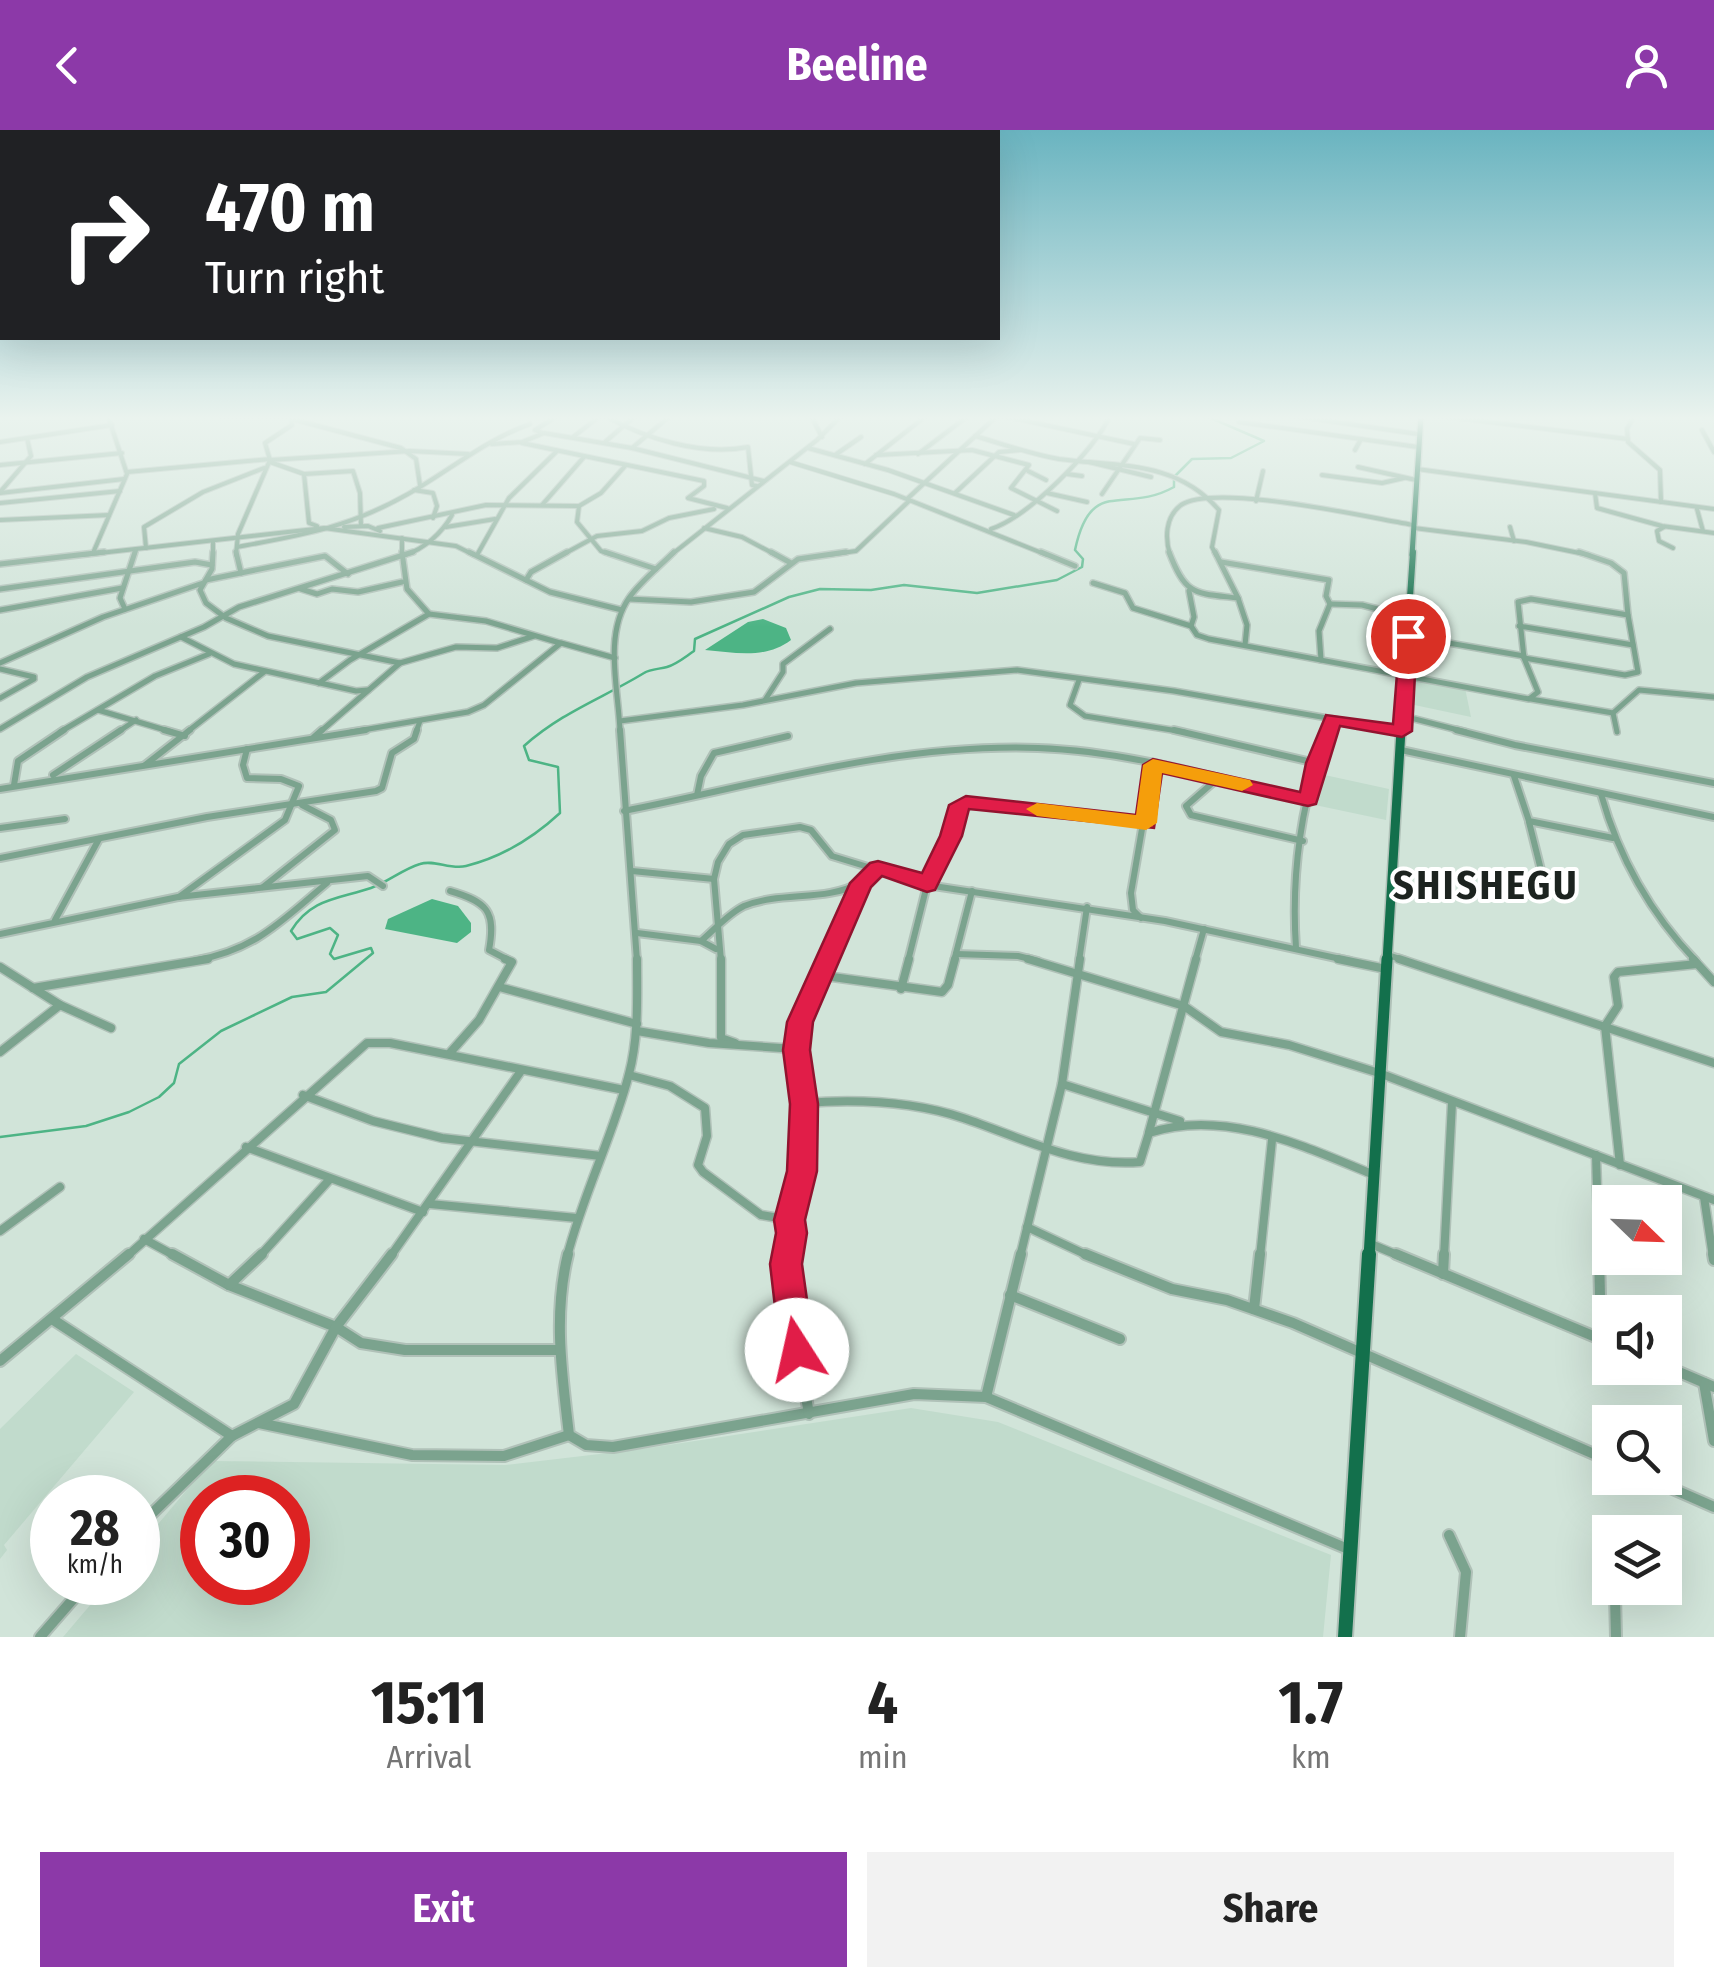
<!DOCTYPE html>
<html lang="en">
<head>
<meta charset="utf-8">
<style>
  :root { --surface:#fff; --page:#f2f2f2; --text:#222; --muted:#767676; --accent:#8c39a8 }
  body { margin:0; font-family:"Fira Sans Condensed",sans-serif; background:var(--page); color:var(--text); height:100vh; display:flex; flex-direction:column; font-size:38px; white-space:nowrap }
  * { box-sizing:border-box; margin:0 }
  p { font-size:32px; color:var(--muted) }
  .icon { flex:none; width:55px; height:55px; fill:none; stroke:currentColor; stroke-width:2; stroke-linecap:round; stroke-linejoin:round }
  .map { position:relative; height:1507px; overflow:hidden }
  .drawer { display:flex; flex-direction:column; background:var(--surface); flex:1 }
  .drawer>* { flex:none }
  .banner { position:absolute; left:0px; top:0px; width:1000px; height:210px; box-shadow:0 10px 40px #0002; background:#202124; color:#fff; overflow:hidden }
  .needle { width:65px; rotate:113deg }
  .controls { position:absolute; left:1592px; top:1055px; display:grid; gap:20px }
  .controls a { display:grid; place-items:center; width:90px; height:90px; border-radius:0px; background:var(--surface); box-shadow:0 10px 40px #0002; font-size:50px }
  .speed { position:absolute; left:30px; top:1345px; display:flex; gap:20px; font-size:50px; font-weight:700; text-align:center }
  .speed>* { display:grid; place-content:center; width:130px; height:130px; border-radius:50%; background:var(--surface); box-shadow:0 10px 40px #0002; line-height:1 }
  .speed small { font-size:25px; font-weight:400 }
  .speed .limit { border:15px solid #d22; background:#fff; color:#111 }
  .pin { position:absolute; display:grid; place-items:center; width:85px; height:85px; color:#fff; margin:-42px; border:5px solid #fff; border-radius:50%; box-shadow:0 2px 10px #0007 }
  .me { position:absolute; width:110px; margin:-55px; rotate:350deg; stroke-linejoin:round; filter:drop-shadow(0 0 8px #0008) }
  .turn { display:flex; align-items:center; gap:35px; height:210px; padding:0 40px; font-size:45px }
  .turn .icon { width:130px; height:130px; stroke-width:2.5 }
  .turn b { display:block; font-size:70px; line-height:85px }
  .eta { display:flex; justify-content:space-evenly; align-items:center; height:170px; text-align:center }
  .eta b { font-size:60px; font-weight:700; line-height:70px }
  .cta { display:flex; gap:20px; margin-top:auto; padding:20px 40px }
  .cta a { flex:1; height:115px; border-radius:0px; background:var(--accent); color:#fff; font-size:40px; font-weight:700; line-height:115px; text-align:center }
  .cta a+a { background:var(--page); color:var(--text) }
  header { display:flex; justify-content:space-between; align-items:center; height:130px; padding:0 40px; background:var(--accent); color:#fff; font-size:45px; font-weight:700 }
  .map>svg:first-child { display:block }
  .built { fill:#c1dbcc; fill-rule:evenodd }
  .water { fill:#4db485 }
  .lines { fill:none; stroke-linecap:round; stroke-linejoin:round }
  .stream { stroke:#4db485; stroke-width:2.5 }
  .minor-far4-casing { stroke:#b0c1b8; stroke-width:6 }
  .minor-far3-casing { stroke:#b0c1b8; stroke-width:8 }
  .minor-far2-casing { stroke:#b0c1b8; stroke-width:10 }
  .minor-far1-casing { stroke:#b0c1b8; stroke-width:11 }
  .minor-casing { stroke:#b0c1b8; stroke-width:14 }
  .major-far4-casing { stroke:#b0c1b8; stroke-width:8 }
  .major-far3-casing { stroke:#b0c1b8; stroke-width:9 }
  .major-far2-casing { stroke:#b0c1b8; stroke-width:12 }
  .major-far1-casing { stroke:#b0c1b8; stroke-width:15 }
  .major-casing { stroke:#b0c1b8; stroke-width:18 }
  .minor-far4 { stroke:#7ba38e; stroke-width:4 }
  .minor-far3 { stroke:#7ba38e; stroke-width:5 }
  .minor-far2 { stroke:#7ba38e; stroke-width:6 }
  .minor-far1 { stroke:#7ba38e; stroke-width:8 }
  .minor { stroke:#7ba38e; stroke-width:10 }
  .major-far4 { stroke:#13704c; stroke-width:5 }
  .major-far3 { stroke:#13704c; stroke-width:6 }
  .major-far2 { stroke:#13704c; stroke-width:9 }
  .major-far1 { stroke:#13704c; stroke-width:11 }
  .major { stroke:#13704c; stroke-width:14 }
  .route { fill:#e11d48; stroke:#92132f; stroke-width:2.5 }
  .slow { fill:#f59e0b }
  .labels { text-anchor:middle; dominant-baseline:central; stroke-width:8; stroke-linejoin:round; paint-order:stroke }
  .district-label { font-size:40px; font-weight:bold; letter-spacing:2.5px; fill:#1c231f; stroke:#fff }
</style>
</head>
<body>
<header><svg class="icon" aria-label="back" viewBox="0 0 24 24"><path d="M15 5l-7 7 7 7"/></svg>Beeline<svg class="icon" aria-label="person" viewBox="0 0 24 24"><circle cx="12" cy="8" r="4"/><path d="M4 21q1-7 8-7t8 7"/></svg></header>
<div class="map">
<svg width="1714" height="1507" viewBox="0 0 1714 1507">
  <rect width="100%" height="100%" fill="#d1e4d9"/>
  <g class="built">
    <polygon points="1406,548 1465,558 1471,587 1405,573"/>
    <polygon points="1320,644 1389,659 1386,690 1315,675"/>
    <polygon points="76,1224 134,1262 4,1415 7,1420 0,1429 0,1299"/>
    <path d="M911 1278 998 1292 1331 1425 1323 1507H63L109 1453 138 1452V1418L211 1331 505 1335 642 1319ZM202 1368H288V1452H202Z"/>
  </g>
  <g class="water">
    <path d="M763 489 786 498 791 510C765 530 733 522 705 520L748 492Z"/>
    <polygon points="432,769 458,776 471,793 471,802 457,813 385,799 388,789"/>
  </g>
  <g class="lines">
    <path class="stream" d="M0 1007 86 996 129 982 159 967 174 953 179 934 221 901 292 867 326 862 373 823 371 818 334 829 330 824 338 805 330 798 297 809 291 801C311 768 339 769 371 758 388 752 403 739 420 734 434 729 450 740 466 736 502 727 533 708 560 683L558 637 529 630 524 616C562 582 603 568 644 543 650 539 660 539 667 537 677 534 685 527 694 521L695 509 789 467 820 459 871 460 904 455 977 463 1057 450 1082 437 1083 429 1075 420C1091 345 1124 385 1174 357V347L1192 329 1231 328 1264 311 1206 286"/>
    <g class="minor-far4-casing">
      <g id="minor-far4">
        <polyline points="220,286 286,286"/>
        <path d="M605 286C646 309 702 326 748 317L752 355 757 356"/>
        <polyline points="811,286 822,307"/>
        <polyline points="1003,286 1134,314"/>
        <polyline points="1294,286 1418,304"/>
        <polyline points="1440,286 1628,309"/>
        <polyline points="292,289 401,318 416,329 420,355"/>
        <polyline points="1632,290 1627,299 1628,312 1660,340 1661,372"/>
        <polyline points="1239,292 1418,317"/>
        <polyline points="1702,300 1714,322"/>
        <polyline points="543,303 535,300 557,286"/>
        <path d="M975 306C1003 314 1030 324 1059 329 1119 337 1176 330 1219 380L1212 417 1216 425"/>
        <polyline points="573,307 600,286"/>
        <polyline points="0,312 112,295"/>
        <polyline points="605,312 635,286"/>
        <polyline points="522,313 704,351 704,356 688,368 727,378"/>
        <polyline points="492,314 522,312 544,303 632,318 764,351"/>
        <polyline points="632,318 670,286"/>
        <polyline points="808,318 888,340 1014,385"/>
        <polyline points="1355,320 1361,309"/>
        <polyline points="918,324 968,286"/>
        <polyline points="835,325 861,307"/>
        <polyline points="876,325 972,320 1029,335 1011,358 1057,381"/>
        <polyline points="270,330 410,321 468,324"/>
        <polyline points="270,332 304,344 353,341 360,363 361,396"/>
        <polyline points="790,332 894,364 1047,425"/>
        <polyline points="1089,332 1151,347"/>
        <polyline points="865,334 926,286"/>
        <polyline points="0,335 122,323"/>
        <polyline points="1358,337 1416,350"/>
        <polyline points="1417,339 1714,379"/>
        <polyline points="1028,341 1046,350"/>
        <polyline points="127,342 270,329"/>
        <polyline points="304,344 309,393 317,396"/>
        <polyline points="1067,344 1082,346"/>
        <polyline points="1322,345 1382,353 1404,348"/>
        <polyline points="414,360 433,363 437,376 433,388"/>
        <polyline points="1,361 31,326 27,308"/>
        <polyline points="0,363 124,349"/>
        <polyline points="955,363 999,322 1020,320"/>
        <polyline points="1047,363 1087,372"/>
        <polyline points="1595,363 1597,378 1662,396 1714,403"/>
        <polyline points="1102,364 1140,308 1160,310"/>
        <polyline points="907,369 997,286"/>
        <polyline points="1256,371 1263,341"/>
        <polyline points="0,373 120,361"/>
        <polyline points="542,375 584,327"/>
        <polyline points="579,376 577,392 601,421 613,425"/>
        <polyline points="1697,379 1703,401"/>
        <polyline points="0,390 109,385"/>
        <polyline points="344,397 368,396 380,401"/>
        <polyline points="446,397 495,389"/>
        <polyline points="1510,397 1514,411"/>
        <polyline points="1664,397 1657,401 1659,411 1673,418"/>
        <polyline points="378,398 486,375 579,376 601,363 626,335"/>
        <polyline points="704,398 742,407 776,425"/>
        <polyline points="1414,398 1526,412 1589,425"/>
        <path d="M991 399C1028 387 1094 321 1110 286"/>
        <path d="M237 417C303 405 348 398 408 364 449 341 485 310 530 294"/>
        <polyline points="146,418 144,397 203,362 264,338"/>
        <polyline points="93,423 127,344 108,286"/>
        <polyline points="82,425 324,398 456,416 474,425"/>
        <polyline points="134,425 136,420"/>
        <polyline points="213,425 213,411"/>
        <polyline points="236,425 238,404 270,330 265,313 292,295 291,286"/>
        <polyline points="402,425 402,408"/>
        <path d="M405 425C424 419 442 403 452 385"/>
        <polyline points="477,425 509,368 556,322"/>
        <polyline points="562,425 597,406 642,401 669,388 714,379"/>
        <polyline points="671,425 817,310 841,286"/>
        <polyline points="828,425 856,421 909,371"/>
        <path d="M1170 425C1165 408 1165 387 1181 375 1215 352 1370 388 1414 395"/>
      </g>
    </g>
    <g class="minor-far3-casing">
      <g id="minor-far3">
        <polyline points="213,422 212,439 200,460 206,473 226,488 268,506 400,533 456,517 497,518 534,506"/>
        <polyline points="236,422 241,443"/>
        <polyline points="469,422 550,462 622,480"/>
        <polyline points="605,422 656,439"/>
        <polyline points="771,422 791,433"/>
        <polyline points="1041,422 1075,436"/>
        <path d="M1169 422C1186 466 1194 463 1238 468L1247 495 1245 515"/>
        <polyline points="1215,422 1238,468"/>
        <polyline points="1579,422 1611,433 1624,443 1628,485"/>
        <polyline points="1221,432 1329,450 1326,466 1330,474 1319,501 1321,530"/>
        <polyline points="0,434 104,422"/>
        <polyline points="206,450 325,426 348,444"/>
        <polyline points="526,450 531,442 567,422"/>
        <polyline points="1093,453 1125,463 1133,478 1191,496 1197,505 1209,509 1529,569 1538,562 1524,528"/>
        <polyline points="0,459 195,432 212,435"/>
        <polyline points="301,459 317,464 332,459 358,462 402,452"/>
        <polyline points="1189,461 1194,487 1191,496"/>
        <polyline points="629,469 691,472 754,462 798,429 846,422"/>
        <polygon points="1531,469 1628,485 1638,542 1625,545 1524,528 1518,472"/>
        <polyline points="1330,474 1362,475 1409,487"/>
        <polyline points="125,479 120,468 135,422"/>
        <polyline points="0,480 122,458"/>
        <polyline points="429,484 486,491 560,513"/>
        <polyline points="1519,496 1633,515"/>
        <polyline points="1408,506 1524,526"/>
        <polyline points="181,507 234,534 356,561 368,560"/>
        <polyline points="0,533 103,487 203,453"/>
        <polyline points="0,539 34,547"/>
        <polyline points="1079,550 1070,575 1085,586 1184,602"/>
        <polyline points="319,553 350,530 429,484 407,459 402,422"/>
        <polyline points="0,568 34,549"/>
        <polyline points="1531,569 1613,583"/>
        <polyline points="765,570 783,542 783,534 830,499"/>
        <polyline points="98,580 172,602"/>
        <polyline points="1403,586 1466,602"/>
        <polyline points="620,591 743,575 856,553 1017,540 1174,561 1401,601"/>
        <polyline points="0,599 87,547 204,497 239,477 413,422"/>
        <polyline points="60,602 155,546 209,524"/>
        <polyline points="118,602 136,590"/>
        <polyline points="187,602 264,542"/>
        <polyline points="320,602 400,533"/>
        <polyline points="351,602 468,582 484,575 561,513 615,528"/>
        <polyline points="416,602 420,591"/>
        <path d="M620 602C619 562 603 505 629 468 640 452 659 437 674 422"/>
        <polyline points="1328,602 1333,589"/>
        <polyline points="1617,602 1613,583 1639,560 1714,567"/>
      </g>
    </g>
    <g class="minor-far2-casing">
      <g id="minor-far2">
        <polyline points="164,600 185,606"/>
        <polyline points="620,600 637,831"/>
        <polyline points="1174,600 1316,633"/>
        <polyline points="1394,600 1401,601"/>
        <polyline points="1456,600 1515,615 1714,653"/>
        <polyline points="314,607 322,600"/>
        <polyline points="1401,620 1714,687"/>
        <polyline points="145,635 190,600"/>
        <polyline points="53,645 121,600"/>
        <polyline points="1514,646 1529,691 1613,708"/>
        <polyline points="1217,649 1186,676 1191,685 1303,711"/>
        <polyline points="14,655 18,631 64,600"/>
        <polyline points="0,659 366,600"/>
        <path d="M1601 664C1619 728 1650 783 1696 831"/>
        <polyline points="697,665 701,646 714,623 788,606"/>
        <path d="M624 681C760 654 898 613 1038 618 1130 621 1219 649 1308 670"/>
        <polyline points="1529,692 1544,752"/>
        <polyline points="0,698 65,689"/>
        <polyline points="0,728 207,687 376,661 382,658 392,623 414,609 417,600"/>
        <polyline points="632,741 714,749"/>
        <polyline points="263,757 335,700 331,690 302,675"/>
        <path d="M450 761C488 772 496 782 489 820L510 831"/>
        <polyline points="179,767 285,690 299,656 281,649 247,648 243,635 247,619"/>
        <polyline points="1141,788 1133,780 1131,763 1153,635"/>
        <polyline points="55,790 99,709"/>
        <polyline points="637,803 701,811 716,819"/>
        <polyline points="0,804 178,767 368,746 383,756"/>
        <path d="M701 811C714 800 729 783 744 776 782 761 825 772 860 753"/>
        <path d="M1296 818C1291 745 1301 667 1329 600"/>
        <polyline points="956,824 1018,826 1038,831"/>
        <polyline points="1388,825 1406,831"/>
        <path d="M193 831C256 820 280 792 327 753"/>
        <polyline points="721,831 714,749 718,732 729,714 743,705 800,697 811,700 832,726 927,755 1165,791 1350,831"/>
        <polyline points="824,831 861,753 878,738"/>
        <polyline points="908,831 927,755 951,706 960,675 1017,676 1146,693"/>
        <polyline points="954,831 972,761"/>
        <polyline points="1079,831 1087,777"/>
        <polyline points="1195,831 1204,799"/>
      </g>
    </g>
    <g class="minor-far1-casing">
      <g id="minor-far1">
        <polyline points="721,829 721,908 735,913"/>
        <polyline points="1028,829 1184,876 1221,902 1289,915 1379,943 1714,1070"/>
        <polyline points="1338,829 1386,839"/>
        <polyline points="1399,829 1714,933"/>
        <polyline points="1693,829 1714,852"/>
        <polyline points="0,837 60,875 111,898"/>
        <polyline points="818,845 942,862 948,855 955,829"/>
        <polyline points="499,857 637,894"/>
        <polyline points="33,858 208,829"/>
        <polyline points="901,859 909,829"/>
        <polyline points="637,901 709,913 796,919"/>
        <polyline points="0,922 60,875"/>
        <polyline points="449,924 479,890 512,832 505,829"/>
        <polyline points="629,945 670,956 705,978 707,1006 698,1035 703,1042 761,1085 790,1090"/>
        <polyline points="1062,954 1180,991"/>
        <polyline points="303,965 373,991 442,1008 601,1026"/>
        <path d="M804 973C858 969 912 971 963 988 1023 1008 1075 1037 1140 1032L1149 1003C1224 978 1303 1016 1372 1044"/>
        <polyline points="1149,1002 1196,829"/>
        <polyline points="246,1017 423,1082"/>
        <polyline points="1596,1025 1599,1127"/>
        <polyline points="1620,1035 1605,896 1618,876 1614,847 1618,842 1697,834"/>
        <polyline points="1704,1067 1713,1127"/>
        <polyline points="430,1074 577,1088"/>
        <polyline points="1027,1097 1091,1127"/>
        <polyline points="0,1101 60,1057"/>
        <polyline points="144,1109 177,1127"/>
        <polyline points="1371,1114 1402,1127"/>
        <polyline points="126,1127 367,913 390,913 624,960"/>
        <polyline points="259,1127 330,1049"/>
        <polyline points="390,1127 521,941"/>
        <path d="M567 1127C583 1064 613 1006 629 944 639 906 637 867 637 829"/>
        <polyline points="788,1127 790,1090 802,1041 804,973 796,919 800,893 826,829"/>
        <polyline points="1020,1127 1062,954 1080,829"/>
        <polyline points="1260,1127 1272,1010"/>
        <polyline points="1444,1127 1452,973"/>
      </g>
    </g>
    <g class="minor-casing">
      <g id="minor">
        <polyline points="172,1124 229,1155 336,1197 361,1213 405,1220 559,1220"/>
        <path d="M568 1124C553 1185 562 1244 569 1305L586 1315 613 1317 914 1264 986 1267 1348 1419"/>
        <polyline points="788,1124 786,1153 809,1284"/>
        <polyline points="1085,1124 1172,1159 1227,1170 1293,1193 1610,1331"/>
        <polyline points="1396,1124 1610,1213"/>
        <polyline points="1599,1124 1601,1209"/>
        <polyline points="1713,1124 1714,1130"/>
        <polyline points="1443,1144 1444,1124"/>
        <polyline points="229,1155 262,1124"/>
        <polyline points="1010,1165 1120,1209"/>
        <polyline points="1254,1179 1260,1124"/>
        <polyline points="52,1189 232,1306"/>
        <polyline points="0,1231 129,1124"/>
        <polyline points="1665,1236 1714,1257"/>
        <polyline points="1704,1253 1714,1311"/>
        <polyline points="986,1267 1021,1124"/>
        <polyline points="259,1293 412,1325 504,1326 569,1305"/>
        <polyline points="1648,1348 1714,1377"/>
        <polyline points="138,1397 232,1306 294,1274 336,1197 392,1124"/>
        <polyline points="1449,1405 1466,1442 1460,1507"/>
        <polyline points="1615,1465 1616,1507"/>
        <polyline points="40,1507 88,1452"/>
      </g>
    </g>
    <g class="major-far4-casing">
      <polyline id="major-far4" points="1412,425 1421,286"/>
    </g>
    <g class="major-far3-casing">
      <polyline id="major-far3" points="1401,602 1413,422"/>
    </g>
    <g class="major-far2-casing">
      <polyline id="major-far2" points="1387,831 1401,600"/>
    </g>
    <g class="major-far1-casing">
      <polyline id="major-far1" points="1369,1127 1387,829"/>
    </g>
    <g class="major-casing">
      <polyline id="major" points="1345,1507 1369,1124"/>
    </g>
    <use href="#minor-far4" class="minor-far4"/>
    <use href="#minor-far3" class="minor-far3"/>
    <use href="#minor-far2" class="minor-far2"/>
    <use href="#minor-far1" class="minor-far1"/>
    <use href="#minor" class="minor"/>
    <use href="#major-far4" class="major-far4"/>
    <use href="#major-far3" class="major-far3"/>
    <use href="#major-far2" class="major-far2"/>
    <use href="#major-far1" class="major-far1"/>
    <use href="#major" class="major"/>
  </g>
  <linearGradient id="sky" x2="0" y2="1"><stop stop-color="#6ab4c0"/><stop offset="0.58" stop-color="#eaf3ee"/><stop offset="1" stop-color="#eaf3ee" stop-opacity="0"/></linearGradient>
  <rect width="1714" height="497" fill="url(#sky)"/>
  <polygon class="route" points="1408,501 1417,506 1412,601 1402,607 1340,596 1316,674 1308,676 1162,643 1154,698 969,679 962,706 935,760 927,762 882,746 871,757 813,892 810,920 818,974 817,1041 805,1090 807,1103 802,1134 814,1220 809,1232 797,1237 785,1232 780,1220 770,1134 776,1103 774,1090 787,1041 790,974 783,920 787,892 850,753 870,733 878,731 922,743 940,706 949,675 966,666 1136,685 1143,635 1153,629 1300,662 1306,633 1326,585 1393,594 1400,506"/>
  <polygon class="slow" points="1153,629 1250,650 1253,655 1242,661 1162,643 1157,693 1146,700 1037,686 1026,679 1037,673 1136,685 1143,635"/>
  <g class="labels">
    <g class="district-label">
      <text x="1486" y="756">SHISHEGU</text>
    </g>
  </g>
</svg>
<div class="controls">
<a><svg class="needle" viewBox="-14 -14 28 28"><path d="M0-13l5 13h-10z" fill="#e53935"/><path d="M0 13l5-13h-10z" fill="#767676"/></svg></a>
<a><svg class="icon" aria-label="sound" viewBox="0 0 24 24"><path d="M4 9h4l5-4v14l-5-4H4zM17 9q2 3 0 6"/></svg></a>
<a><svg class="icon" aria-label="search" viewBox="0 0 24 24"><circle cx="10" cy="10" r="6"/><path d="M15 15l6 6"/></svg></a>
<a><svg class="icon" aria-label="layers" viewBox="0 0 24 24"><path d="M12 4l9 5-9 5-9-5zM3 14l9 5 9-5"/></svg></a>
</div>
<div class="speed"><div>28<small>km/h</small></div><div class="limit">30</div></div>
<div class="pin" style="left:1408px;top:506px;background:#d93025"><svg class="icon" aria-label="arrive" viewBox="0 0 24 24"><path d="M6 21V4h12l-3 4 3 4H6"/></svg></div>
<svg class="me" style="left:797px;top:1220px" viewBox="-20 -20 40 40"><circle r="19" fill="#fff"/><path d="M0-13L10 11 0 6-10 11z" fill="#e11d48"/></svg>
<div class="banner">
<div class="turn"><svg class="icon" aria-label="right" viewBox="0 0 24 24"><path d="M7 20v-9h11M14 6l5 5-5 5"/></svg><div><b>470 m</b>Turn right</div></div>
</div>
</div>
<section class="drawer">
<div class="eta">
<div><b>15:11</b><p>Arrival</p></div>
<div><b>4</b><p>min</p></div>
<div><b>1.7</b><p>km</p></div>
</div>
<div class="cta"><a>Exit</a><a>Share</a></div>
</section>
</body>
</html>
